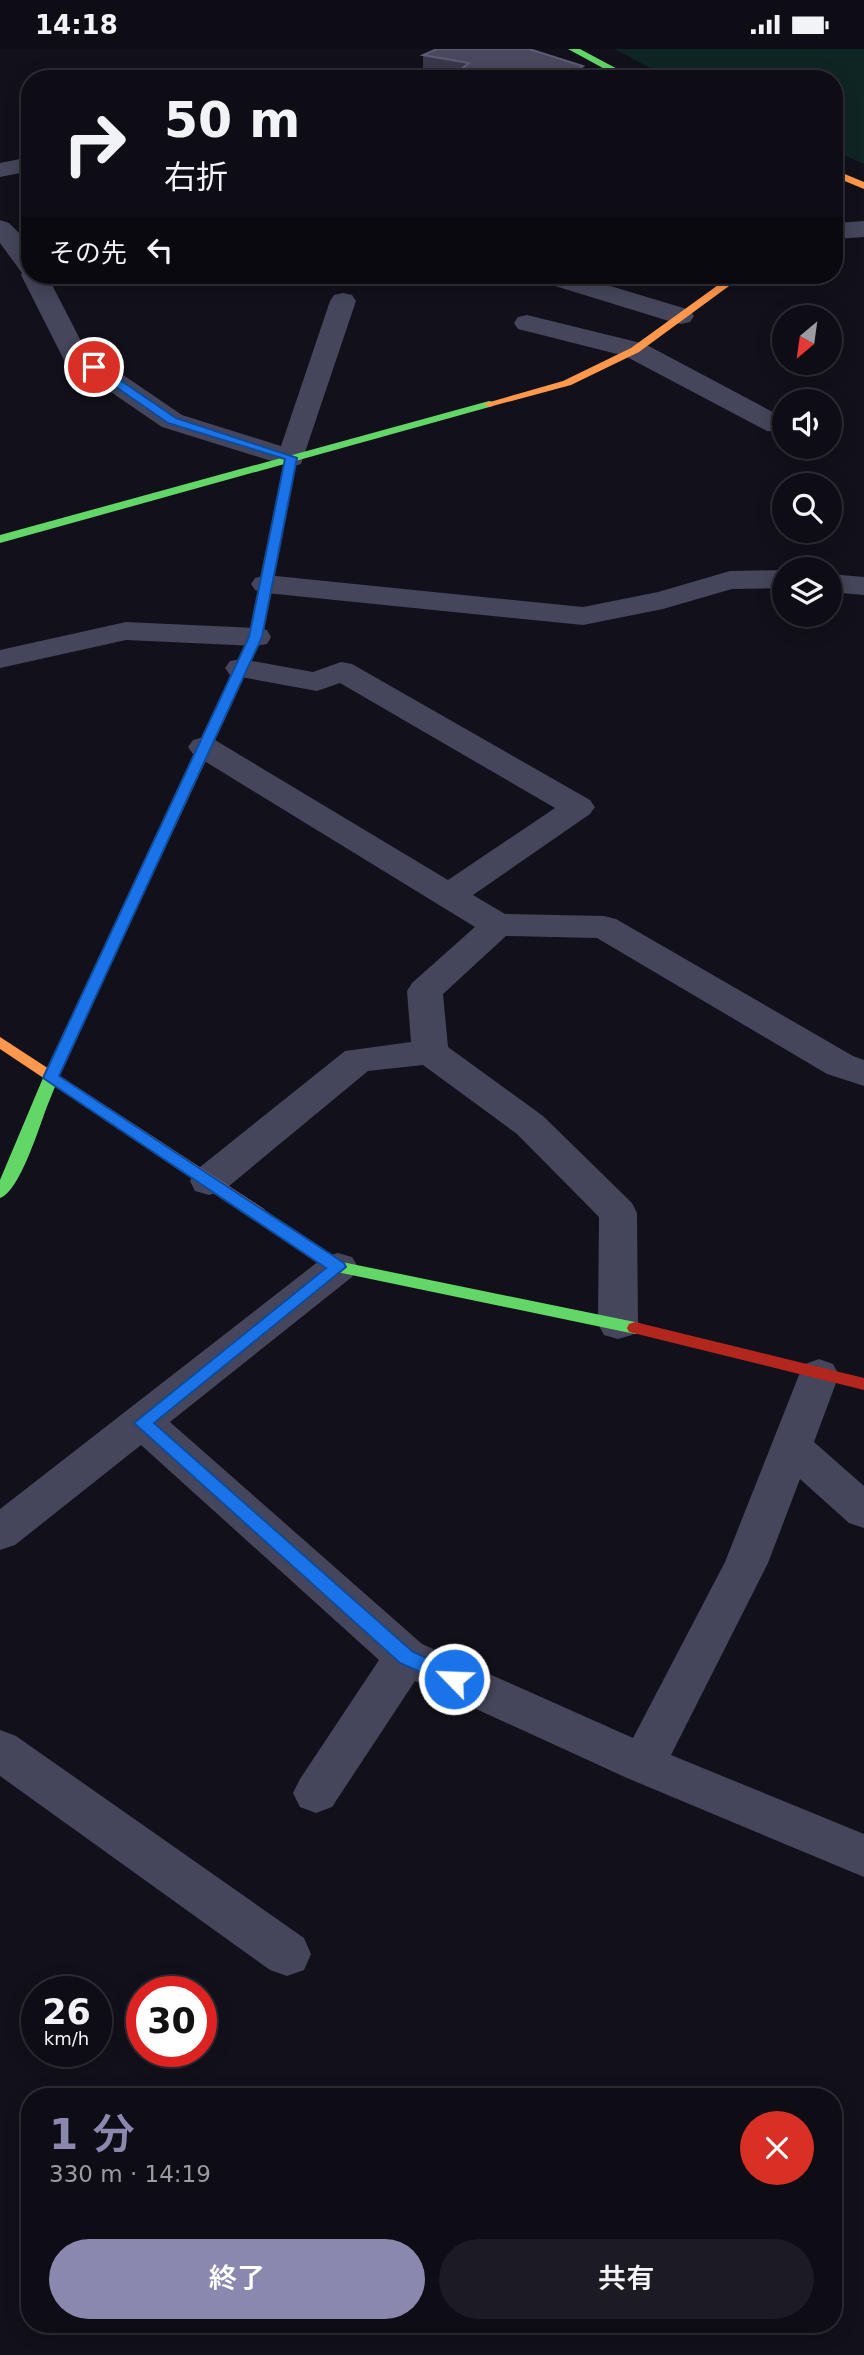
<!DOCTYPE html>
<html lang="ja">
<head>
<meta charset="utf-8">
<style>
  :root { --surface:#0e0c14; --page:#1c1a22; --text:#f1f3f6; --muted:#9b9ba0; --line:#2e2c34; --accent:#8a88af }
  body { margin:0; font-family:"DejaVu Sans","Noto Sans JP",sans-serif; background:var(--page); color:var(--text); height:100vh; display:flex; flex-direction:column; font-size:26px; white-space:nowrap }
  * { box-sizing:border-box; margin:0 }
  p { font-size:23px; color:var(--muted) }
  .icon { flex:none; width:38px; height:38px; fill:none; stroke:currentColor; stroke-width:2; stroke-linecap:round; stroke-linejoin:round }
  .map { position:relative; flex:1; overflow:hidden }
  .details { position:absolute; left:21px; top:2039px; width:821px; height:245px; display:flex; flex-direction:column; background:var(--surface); border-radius:28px; box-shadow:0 4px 18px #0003,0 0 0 2px var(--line) }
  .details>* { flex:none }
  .top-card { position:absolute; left:21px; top:21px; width:822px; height:214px; border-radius:28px; box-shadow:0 4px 18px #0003,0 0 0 2px var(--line); background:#0e0c14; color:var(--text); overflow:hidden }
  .needle { width:46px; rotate:209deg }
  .fabs { position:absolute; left:772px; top:256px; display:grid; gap:14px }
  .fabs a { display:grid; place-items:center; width:70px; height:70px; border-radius:50%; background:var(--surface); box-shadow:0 4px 18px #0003,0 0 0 2px var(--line); font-size:35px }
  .speed { position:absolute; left:21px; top:1927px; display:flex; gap:14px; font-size:35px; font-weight:700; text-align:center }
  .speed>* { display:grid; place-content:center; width:91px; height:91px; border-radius:50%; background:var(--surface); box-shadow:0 4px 18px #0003,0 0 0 2px var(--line); line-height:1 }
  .speed small { font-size:18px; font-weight:400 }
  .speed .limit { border:10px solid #d22; background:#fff; color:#111 }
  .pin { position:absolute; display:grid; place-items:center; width:60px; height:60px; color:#fff; margin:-30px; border:4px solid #fff; border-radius:50%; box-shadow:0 2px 7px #0007 }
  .me { position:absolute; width:77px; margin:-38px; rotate:294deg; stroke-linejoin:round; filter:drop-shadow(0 0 5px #0008) }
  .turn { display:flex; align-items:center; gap:24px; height:147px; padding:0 28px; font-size:32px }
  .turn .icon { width:91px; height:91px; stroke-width:2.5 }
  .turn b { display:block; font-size:49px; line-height:60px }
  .then { display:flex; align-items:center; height:66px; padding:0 28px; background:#0003; gap:14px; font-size:26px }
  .round { display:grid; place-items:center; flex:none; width:74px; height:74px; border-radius:37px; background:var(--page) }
  .headline { display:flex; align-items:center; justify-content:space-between; height:119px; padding:0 28px }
  h1 { font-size:42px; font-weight:600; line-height:52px; color:var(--accent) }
  .cta { display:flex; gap:14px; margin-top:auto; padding:14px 28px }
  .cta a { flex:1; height:80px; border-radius:42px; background:var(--accent); color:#fff; font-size:28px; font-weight:600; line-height:80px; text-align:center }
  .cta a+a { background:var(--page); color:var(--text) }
  .status { display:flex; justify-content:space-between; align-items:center; height:49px; padding:0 35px; background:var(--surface); direction:ltr }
  .status svg { height:19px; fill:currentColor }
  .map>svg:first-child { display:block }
  .green { fill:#0f2524 }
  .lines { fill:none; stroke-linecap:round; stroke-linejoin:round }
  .street { fill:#45455b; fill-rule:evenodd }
  .fast { fill:#63d668; fill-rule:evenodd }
  .slow { fill:#ff974d; fill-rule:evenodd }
  .jam { fill:#b3261e; fill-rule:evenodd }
  .wall { fill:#39384b }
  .shaded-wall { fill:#23212f }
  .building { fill:#49485e; stroke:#5d5c77; stroke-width:2 }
  .route { fill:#1a73e8; stroke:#114b97; stroke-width:2 }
</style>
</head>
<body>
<div class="status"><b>14:18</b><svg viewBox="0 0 49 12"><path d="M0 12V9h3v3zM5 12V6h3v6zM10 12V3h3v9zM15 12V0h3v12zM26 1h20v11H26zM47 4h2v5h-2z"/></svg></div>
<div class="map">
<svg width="864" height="2306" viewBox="0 0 864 2306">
  <rect width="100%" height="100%" fill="#12101a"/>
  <polygon class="green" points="614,0 864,0 864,115 835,102 835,30 671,30"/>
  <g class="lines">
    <g class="street">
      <polygon points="30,108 30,122 0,128 0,114"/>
      <polygon points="0,171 9,174 30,195 30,226 47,226 85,300 182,366 281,397 330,252 334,246 343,244 352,246 356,252 301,415 291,418 281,415 162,378 64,311 21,226 22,224 0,194"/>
      <polygon points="864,172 864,188 835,190 835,174"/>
      <polygon points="535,226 574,226 690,261 694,267 690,273 681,275 672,273 539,232"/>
      <polygon points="527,266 645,295 784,369 784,383 767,382 625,307 518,280 514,274 518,268"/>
      <polygon points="784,521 784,539 732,540 663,560 583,576 266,544 255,541 251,535 255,529 266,526 583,558 658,543 730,522"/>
      <polygon points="830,525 864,528 864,546 830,543"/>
      <polygon points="126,573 256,579 267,581 271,588 267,595 256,597 126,591 0,619 0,601"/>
      <polygon points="241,610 313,623 341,613 352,615 590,751 595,758 590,765 473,846 505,865 604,867 616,870 853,1007 864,1011 864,1037 827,1025 597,889 506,887 443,945 448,998 543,1067 632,1154 637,1164 638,1275 632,1286 618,1290 604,1286 598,1275 599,1168 517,1085 423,1016 368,1022 223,1142 209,1146 195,1142 190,1132 195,1122 345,1002 411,993 407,942 412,934 475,878 193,705 188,698 193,691 204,688 215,691 448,831 555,759 340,634 317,642 230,626 225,619 230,612"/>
      <polygon points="338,1204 352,1208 358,1218 352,1228 170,1373 422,1595 633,1689 725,1513 799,1326 805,1315 819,1310 833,1315 839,1326 814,1393 864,1437 864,1479 849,1474 800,1430 768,1514 671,1706 864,1785 864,1828 627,1729 415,1632 332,1758 316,1764 300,1758 293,1744 300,1730 379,1611 141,1396 15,1496 0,1501 0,1460 324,1208"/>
      <polygon points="0,1681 16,1687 304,1889 311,1905 304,1921 287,1927 270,1921 0,1727"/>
    </g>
    <g class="fast">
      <polygon points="568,0 580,0 636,30 623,30"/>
      <polygon points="489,352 493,353 493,357 0,494 0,486"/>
      <path d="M180 748 187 752C140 853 89 952 48 1055 40 1075 20 1143 0 1149V1131L43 1029 173 752Z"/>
      <polygon points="258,1158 342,1213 635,1273 641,1275 643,1279 641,1283 635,1285 332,1222 252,1168 250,1164 252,1160"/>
    </g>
    <g class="slow">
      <polygon points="835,121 864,133 864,140 835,128"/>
      <polygon points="732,226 744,226 639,303 571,336 489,358 483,355 563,332 631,299"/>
      <polygon points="291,406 297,409 262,588 187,752 180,756 175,755 173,752 250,588 285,409"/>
      <polygon points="0,988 264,1160 266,1164 264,1168 252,1168 0,1000"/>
    </g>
    <polygon class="jam" points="635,1273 864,1329 864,1341 629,1283 627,1279 629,1275"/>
  </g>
  <polygon class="wall" points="423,6 582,30 428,30 423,29"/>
  <polygon class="shaded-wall" points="583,17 582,30 564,30"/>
  <polygon class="building" points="437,0 529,0 583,17 564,30 471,30 476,27 460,21 469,14 423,6"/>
  <polygon class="route" points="90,316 98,316 176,369 297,409 262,588 59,1027 344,1214 346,1218 154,1374 413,1603 460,1624 463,1630 460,1635 454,1638 400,1614 134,1374 326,1219 43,1029 249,588 285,410 168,374 90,320"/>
</svg>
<div class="fabs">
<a><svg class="needle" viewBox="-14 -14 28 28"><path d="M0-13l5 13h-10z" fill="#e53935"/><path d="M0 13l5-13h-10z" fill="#9b9ba0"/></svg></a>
<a><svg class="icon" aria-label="sound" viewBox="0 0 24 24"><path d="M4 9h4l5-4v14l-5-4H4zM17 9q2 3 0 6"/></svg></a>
<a><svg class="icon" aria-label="search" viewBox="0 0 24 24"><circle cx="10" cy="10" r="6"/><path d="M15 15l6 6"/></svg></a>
<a><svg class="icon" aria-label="layers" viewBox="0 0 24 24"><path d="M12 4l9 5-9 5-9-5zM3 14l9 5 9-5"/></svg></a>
</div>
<div class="speed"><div>26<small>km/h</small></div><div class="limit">30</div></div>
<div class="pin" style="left:94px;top:318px;background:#d93025"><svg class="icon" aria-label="arrive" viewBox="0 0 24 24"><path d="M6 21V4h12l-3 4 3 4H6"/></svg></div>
<svg class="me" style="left:454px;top:1630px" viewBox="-20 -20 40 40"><circle r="17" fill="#1a73e8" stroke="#fff" stroke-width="3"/><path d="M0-11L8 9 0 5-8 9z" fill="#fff"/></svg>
<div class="top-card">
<div class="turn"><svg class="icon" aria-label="right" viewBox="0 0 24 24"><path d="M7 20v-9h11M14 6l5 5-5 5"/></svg><div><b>50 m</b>右折</div></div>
<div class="then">その先<svg class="icon" aria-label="left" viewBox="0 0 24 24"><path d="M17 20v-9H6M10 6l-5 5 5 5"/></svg></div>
</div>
<section class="details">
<div class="headline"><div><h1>1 分</h1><p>330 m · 14:19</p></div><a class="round" style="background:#d93025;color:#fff"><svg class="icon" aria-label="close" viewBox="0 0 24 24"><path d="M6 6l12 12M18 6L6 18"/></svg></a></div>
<div class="cta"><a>終了</a><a>共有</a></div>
</section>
</div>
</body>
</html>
